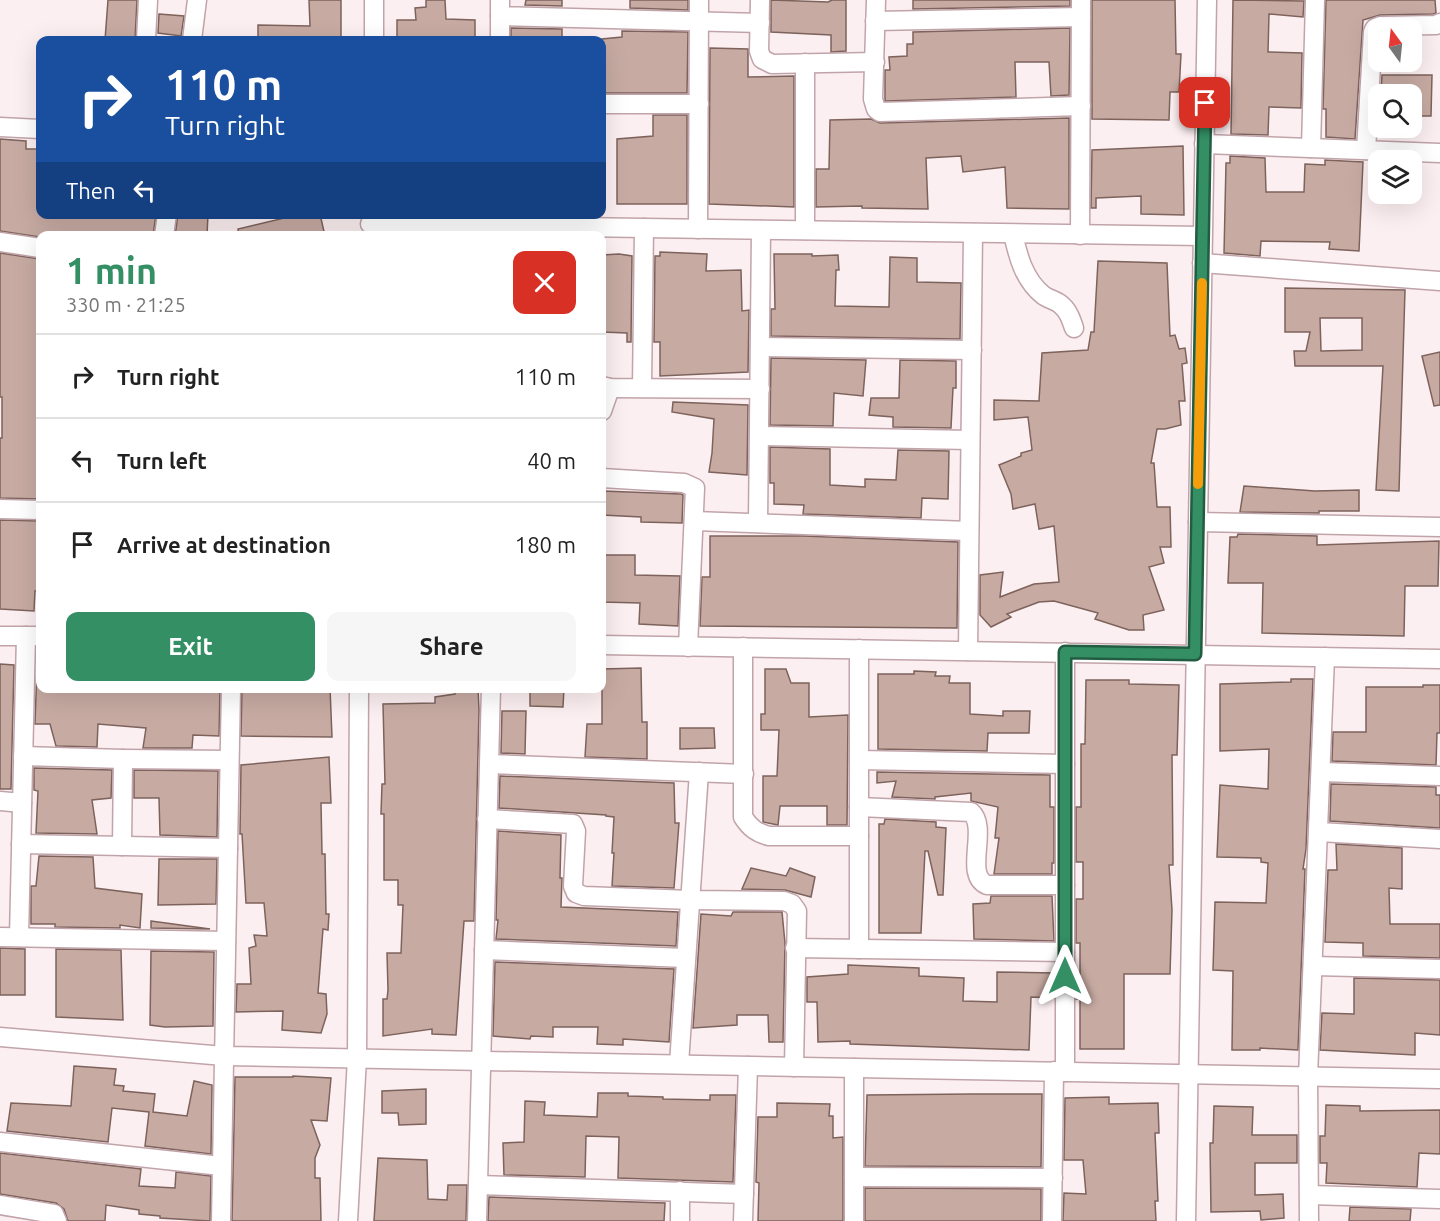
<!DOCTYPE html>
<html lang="en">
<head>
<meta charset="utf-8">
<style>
  :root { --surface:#fff; --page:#f6f6f6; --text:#222; --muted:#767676; --line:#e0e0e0; --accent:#348f65 }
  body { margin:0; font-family:Ubuntu,sans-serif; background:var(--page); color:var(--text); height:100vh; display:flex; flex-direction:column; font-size:22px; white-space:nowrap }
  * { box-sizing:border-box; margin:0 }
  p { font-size:20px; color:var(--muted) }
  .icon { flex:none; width:33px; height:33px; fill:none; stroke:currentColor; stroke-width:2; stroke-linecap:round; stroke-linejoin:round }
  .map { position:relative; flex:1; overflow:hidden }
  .details { position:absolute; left:36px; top:231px; width:570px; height:462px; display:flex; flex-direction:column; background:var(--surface); border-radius:12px; box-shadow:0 6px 24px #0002 }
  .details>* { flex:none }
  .top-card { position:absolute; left:36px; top:36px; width:570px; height:183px; border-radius:12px; box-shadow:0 6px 24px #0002; background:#1a4fa0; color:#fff; overflow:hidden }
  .needle { width:39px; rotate:345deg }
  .tools { position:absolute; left:1368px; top:18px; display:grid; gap:12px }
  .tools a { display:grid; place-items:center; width:54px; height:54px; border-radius:12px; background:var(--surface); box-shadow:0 6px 24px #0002; font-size:30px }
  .pin { position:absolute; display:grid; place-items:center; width:51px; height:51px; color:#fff; margin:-26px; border-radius:12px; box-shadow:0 3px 9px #0006 }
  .me { position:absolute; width:66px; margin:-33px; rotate:0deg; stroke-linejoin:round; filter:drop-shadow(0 0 4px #0008) }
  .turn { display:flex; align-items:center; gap:21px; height:126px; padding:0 30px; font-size:27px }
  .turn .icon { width:78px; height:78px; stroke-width:2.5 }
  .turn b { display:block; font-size:42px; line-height:51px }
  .then { display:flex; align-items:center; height:57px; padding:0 30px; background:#0003; gap:12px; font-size:22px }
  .round { display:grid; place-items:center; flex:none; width:63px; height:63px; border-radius:12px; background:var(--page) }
  .head { display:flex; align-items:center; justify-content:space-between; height:102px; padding:0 30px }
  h1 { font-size:36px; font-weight:700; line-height:45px; color:var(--accent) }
  .primary-button { display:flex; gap:12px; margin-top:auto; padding:12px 30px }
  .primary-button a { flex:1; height:69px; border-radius:12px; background:var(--accent); color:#fff; font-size:24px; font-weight:700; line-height:69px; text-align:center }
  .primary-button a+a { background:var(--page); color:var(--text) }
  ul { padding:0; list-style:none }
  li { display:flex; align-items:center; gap:18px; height:84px; padding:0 30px; border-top:2px solid var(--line) }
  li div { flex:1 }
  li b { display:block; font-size:22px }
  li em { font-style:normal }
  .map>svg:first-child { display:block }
  .building { fill:#c7aba3; stroke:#7d635c; stroke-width:1.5; fill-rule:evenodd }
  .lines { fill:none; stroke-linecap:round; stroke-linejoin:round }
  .minor-casing { stroke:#c1a4aa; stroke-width:21 }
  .minor { stroke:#fff; stroke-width:18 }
  .route-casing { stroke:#225d42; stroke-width:15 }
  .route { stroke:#348f65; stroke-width:10 }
  .slow { stroke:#f59e0b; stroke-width:10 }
</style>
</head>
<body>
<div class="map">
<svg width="1440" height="1221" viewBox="0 0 1440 1221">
  <rect width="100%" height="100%" fill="#fceff1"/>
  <g class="building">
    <polygon points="108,0 137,0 135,40 105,40"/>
    <polygon points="309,0 341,0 341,40 258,40 258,25 310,26"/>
    <polygon points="426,0 445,0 446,19 475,20 475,40 397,40 397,20 416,20 415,8 426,7"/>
    <polygon points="526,0 562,0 562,6 525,5"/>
    <polygon points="630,0 688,0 688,10 630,8"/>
    <polygon points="771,0 828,2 832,0 846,0 846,51 831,52 831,35 771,32"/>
    <polygon points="913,0 1070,0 1070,6 913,9"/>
    <polygon points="1092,0 1175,0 1176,54 1181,54 1179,92 1170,92 1169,120 1092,119"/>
    <polygon points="1233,0 1304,1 1303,17 1269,14 1268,52 1302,53 1301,108 1269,107 1268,135 1231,134"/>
    <polygon points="1326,0 1435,0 1436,13 1433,14 1380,15 1363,20 1355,139 1326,137 1326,109 1323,109"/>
    <polygon points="159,14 184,16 181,36 158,33"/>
    <polygon points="511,28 562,29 562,40 511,40"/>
    <polygon points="1070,28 1069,95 1051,96 1049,62 1015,62 1016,97 885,101 885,70 890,70 889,57 907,56 907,44 913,44 913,32"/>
    <polygon points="622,31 688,32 687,93 602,93 602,39 622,37"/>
    <polygon points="710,48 748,49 748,77 794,76 794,207 709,204"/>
    <polygon points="1382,75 1432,75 1431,116 1412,116 1412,94 1381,94"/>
    <polygon points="653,115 687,115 687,204 617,204 617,139 653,136"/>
    <polygon points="1069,118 1069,209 1007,208 1005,167 963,172 961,156 926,158 928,209 862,208 862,206 816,207 816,169 829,169 830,120 871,119 880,123"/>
    <polygon points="0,139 26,141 26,149 40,149 40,214 156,214 153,236 40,237 0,231"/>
    <polygon points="1183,146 1184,215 1141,214 1141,196 1096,198 1096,208 1091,208 1092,150"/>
    <polygon points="1230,156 1265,158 1266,192 1304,192 1305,164 1325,165 1325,160 1363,162 1359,251 1329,249 1330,242 1261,241 1260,256 1224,253 1226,163 1230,163"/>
    <polygon points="178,214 208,214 207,236 175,236"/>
    <polygon points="301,214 320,214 325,236 239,236 238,229"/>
    <polygon points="660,252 707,254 706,271 741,270 742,311 749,310 748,372 660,376 660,342 654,342 655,256 660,256"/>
    <polygon points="0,253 40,259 40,499 0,498 0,438 2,438 2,397 0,397"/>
    <polygon points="619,254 632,256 631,342 627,342 627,333 602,332 602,255"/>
    <polygon points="774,254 812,254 812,256 838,255 839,270 836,270 835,306 889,307 890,257 917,258 917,282 961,283 960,339 771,336 771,309 775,309"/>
    <polygon points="1098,261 1167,263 1170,336 1175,335 1179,349 1185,348 1187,363 1182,364 1185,401 1179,401 1181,425 1165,429 1157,429 1151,463 1154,463 1157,507 1170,507 1171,547 1160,547 1164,563 1149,567 1164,610 1143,615 1144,630 1129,630 1095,619 1098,613 1054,601 1039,602 1007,614 1011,617 991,627 980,615 980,575 1003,572 1000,597 1034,584 1059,582 1054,526 1039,529 1035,504 1013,509 1011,494 999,465 1021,456 1021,453 1032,450 1028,417 994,420 994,400 1039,401 1042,353 1088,350 1091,332 1094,332"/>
    <path d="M1285 288 1405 290 1399 491 1376 490 1383 366H1295L1294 351H1306L1310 332H1285ZM1320 318H1362V350L1321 351Z"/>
    <polygon points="1440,352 1440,405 1434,406 1422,356"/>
    <polygon points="771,358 866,360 863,396 834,393 833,426 770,425"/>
    <polygon points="900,360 956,361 956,388 953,388 951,428 893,427 893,417 869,415 871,398 899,398"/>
    <polygon points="673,402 748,405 747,475 709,472 712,453 714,419 672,412"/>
    <polygon points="770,447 830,449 830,485 865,487 865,479 896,480 898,450 949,451 948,499 922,498 921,518 803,514 804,505 774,504 774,483 770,483"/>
    <polygon points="1244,486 1315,491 1359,490 1359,511 1319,511 1319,513 1240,512"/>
    <polygon points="602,491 681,494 683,495 682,523 641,522 641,517 602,515"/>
    <polygon points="0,520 40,521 40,591 35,591 34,611 0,609"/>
    <polygon points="1238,534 1317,536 1317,545 1439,541 1438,586 1405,586 1404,636 1262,633 1263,583 1228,583 1230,537 1237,537"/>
    <polygon points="710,536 803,536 958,542 957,628 700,626 702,577 710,577"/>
    <polygon points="602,555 635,555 635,575 680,576 678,626 639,624 640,603 602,602"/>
    <polygon points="0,664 14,665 11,789 0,789"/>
    <polygon points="37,666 40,667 40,688 220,688 219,736 193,735 192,748 143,748 146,728 98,724 97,747 56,746 50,724 35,724"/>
    <polygon points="641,668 642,722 647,722 647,759 585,757 587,724 602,724 602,669"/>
    <polygon points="765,669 786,669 791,683 809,683 809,717 848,715 847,825 827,825 827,806 780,806 778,825 763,822 763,776 777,776 779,730 761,730 761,714 765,714"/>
    <polygon points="914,671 936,672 935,676 950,676 949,683 970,683 970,714 1003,716 1003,711 1030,711 1029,733 988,733 987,751 878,749 878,674 914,674"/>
    <polygon points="1291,679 1313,679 1306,849 1303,869 1305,869 1298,1050 1260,1048 1260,1050 1232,1050 1233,971 1213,970 1215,902 1266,903 1268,863 1261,862 1261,858 1217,857 1220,785 1268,789 1269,749 1220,751 1220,684 1291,682"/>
    <polygon points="1086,680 1129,680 1129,684 1179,685 1177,755 1172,755 1173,865 1169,865 1172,910 1170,974 1124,974 1124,1049 1080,1049 1080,999 1076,999 1076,974 1080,974 1080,943 1076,943 1076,899 1083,899 1083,862 1076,862 1076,807 1081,807 1081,744 1085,744"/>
    <polygon points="1423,685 1440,685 1440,733 1437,733 1436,765 1332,761 1333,732 1366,732 1366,687 1423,687"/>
    <polygon points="242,688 330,688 332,737 241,736"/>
    <polygon points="455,688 478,688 479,710 474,921 464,921 456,1035 432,1034 432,1029 383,1036 383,999 387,999 388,990 387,953 401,953 403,905 398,905 398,880 384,880 384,814 381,814 382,784 385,784 383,704 435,703 435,697 455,694"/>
    <polygon points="530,688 564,688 563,707 530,706"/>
    <polygon points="502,711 526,711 525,754 501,753"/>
    <polygon points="680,728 714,728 715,748 680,749"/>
    <polygon points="329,757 331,803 321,803 322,854 325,854 326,914 329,914 328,930 323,929 318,993 326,994 327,1014 321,1033 282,1030 283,1011 236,1012 237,984 251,984 249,948 256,946 254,935 267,936 264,903 246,903 242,834 240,834 241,765"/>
    <polygon points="34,768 112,770 111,798 92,800 97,834 36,833 38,791 34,790"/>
    <polygon points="134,770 218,771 217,837 160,835 159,798 134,798"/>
    <polygon points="877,772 1050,775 1050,807 1054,807 1054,863 1052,863 1052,874 994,874 999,838 995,838 998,807 971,801 971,793 935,797 935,799 892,797 896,781 877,783"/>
    <polygon points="500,776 674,783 675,823 679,823 674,888 612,886 614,853 612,853 614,817 606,816 606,815 499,808"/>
    <polygon points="1331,784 1436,787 1436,795 1440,795 1440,828 1330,821"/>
    <polygon points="885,819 936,822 936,827 946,828 943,895 938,895 928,851 925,851 921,933 879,933 879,824 884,824"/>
    <polygon points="498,831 561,835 560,878 562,878 561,907 678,912 676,946 496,939 498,920 496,920"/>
    <polygon points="1336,844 1402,848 1402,889 1389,888 1390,924 1440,924 1440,958 1363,956 1363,943 1325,942 1328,870 1337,870"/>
    <polygon points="39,856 93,857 95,888 142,894 140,928 120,925 120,928 55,927 55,924 31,924 31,886 36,886"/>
    <polygon points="159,859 217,859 216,904 158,905"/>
    <polygon points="751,868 786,876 790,868 815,877 811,897 785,890 742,889"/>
    <polygon points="991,896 1052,896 1054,941 974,939 973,904 990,903"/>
    <polygon points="733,912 782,912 785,943 783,1042 769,1042 768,1015 737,1015 737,1025 693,1028 701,914 731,916"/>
    <polygon points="151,921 210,929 151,928"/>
    <polygon points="0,948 25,949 25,995 0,995"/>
    <polygon points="56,949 121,950 123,1020 56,1017"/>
    <polygon points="151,951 214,952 213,1026 165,1027 150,1025"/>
    <polygon points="495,962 674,969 669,1042 623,1039 623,1045 597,1044 598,1027 553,1027 553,1037 531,1036 530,1039 493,1036"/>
    <polygon points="848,965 919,968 919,976 964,978 963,1001 997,1002 997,972 1054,973 1054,998 1031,997 1029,1050 850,1044 850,1041 818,1042 817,1002 807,1002 807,977 848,974"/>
    <polygon points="1354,978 1440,980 1440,1035 1415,1033 1415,1055 1320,1050 1322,1013 1354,1014"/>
    <polygon points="74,1066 116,1069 114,1085 124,1086 123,1091 155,1094 153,1112 187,1116 194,1081 212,1085 211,1154 145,1146 149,1112 112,1108 108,1142 7,1131 11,1103 71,1106"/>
    <polygon points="293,1076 331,1078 327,1121 311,1120 320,1145 315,1158 315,1178 320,1178 321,1221 232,1221 235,1077 293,1077"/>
    <polygon points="426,1089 426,1124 399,1125 398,1113 382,1113 382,1091"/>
    <polygon points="598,1093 628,1093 628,1096 663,1097 663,1099 710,1100 710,1095 736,1095 733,1182 618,1178 619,1137 586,1136 585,1177 504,1175 503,1143 524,1142 525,1101 545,1102 544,1115 597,1117"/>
    <polygon points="973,1094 1042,1094 1041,1167 865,1166 867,1095"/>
    <polygon points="1109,1097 1109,1104 1158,1103 1159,1133 1155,1133 1158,1201 1155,1201 1156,1221 1063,1221 1064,1193 1086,1194 1083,1160 1064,1160 1065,1098"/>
    <polygon points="777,1103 830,1104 829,1116 833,1116 833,1138 843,1137 843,1221 758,1221 759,1183 756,1182 758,1117 777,1117"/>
    <polygon points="1326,1105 1360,1106 1360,1111 1440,1110 1440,1154 1419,1153 1417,1187 1326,1183 1327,1163 1320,1163 1320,1136 1325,1136"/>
    <polygon points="1214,1106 1253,1107 1252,1135 1297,1135 1297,1163 1255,1163 1255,1195 1283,1194 1284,1218 1261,1220 1260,1211 1211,1212 1210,1143 1213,1143"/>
    <polygon points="0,1153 141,1169 139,1186 175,1188 176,1172 211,1176 210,1221 160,1218 160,1216 139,1214 139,1210 106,1205 105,1221 68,1221 64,1209 56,1203 0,1194"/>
    <polygon points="378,1158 427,1160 428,1199 447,1200 448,1185 467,1185 466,1221 374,1221"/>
    <polygon points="865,1188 1041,1189 1041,1221 865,1221"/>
    <polygon points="489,1197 665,1203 664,1221 488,1221"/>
    <polygon points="1350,1207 1411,1209 1410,1221 1349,1221"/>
  </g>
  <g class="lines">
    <g class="minor-casing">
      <g id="minor">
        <polyline points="500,0 500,16 760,23"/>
        <polyline points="760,0 759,51 762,59 772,64 875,62"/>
        <polyline points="876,0 873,99 876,109 880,112 1081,106"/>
        <polyline points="875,21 1081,17"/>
        <polyline points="146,40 148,0"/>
        <polyline points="192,40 197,0"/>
        <polyline points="374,40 374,0"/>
        <polyline points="500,40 500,16"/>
        <polyline points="602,104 699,104"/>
        <polyline points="0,127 40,129"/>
        <polyline points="1204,144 1440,153"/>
        <polyline points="1311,148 1315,0"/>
        <polyline points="1366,150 1373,32 1375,28 1380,26 1436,25 1440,23"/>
        <polyline points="370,224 1202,236"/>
        <polyline points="698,229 699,0"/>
        <polyline points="805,230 805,63"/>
        <path d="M1013 234C1018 256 1024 280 1043 295 1048 299 1055 300 1060 304 1068 310 1071 319 1074 328"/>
        <polyline points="1080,235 1081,0"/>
        <polyline points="164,236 167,214"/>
        <polyline points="0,242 40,248"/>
        <polyline points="1202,263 1440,281"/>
        <polyline points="760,347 972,350"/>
        <polyline points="602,386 610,388 760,389"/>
        <polyline points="642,387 644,228"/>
        <polyline points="602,411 610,388"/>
        <polyline points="759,436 970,440"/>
        <polyline points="602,478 684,483 695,488 688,647"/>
        <polyline points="0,509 40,510"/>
        <polyline points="694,521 969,531"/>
        <polyline points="1198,522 1440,527"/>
        <polyline points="758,523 761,230"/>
        <polyline points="0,636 40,636"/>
        <polyline points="602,645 1440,659"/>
        <path d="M743 647V817C750 828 757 833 769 836H859"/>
        <polyline points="968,651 973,233"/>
        <polyline points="23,756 123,759 229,760"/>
        <polyline points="859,760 1065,764"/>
        <polyline points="489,764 744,774"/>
        <polyline points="1322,772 1440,776"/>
        <polyline points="0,801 22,803"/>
        <path d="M859 807 971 812C989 828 963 875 987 885H1065"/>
        <polyline points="487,819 573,824 576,831 573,886 576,893 584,896 691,900 784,901 792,904 797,911 794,1067"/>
        <polyline points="1319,832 1440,839"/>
        <polyline points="21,844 228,848"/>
        <polyline points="122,846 123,759"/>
        <polyline points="0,937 226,941"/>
        <polyline points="19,937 26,636"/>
        <polyline points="795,948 1065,952"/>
        <polyline points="859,949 859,649"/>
        <polyline points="484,950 686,958"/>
        <polyline points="1313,966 1440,969"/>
        <polyline points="0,1037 224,1056 1440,1079"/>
        <polyline points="679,1064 699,772"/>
        <polyline points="854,1068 854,1221"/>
        <polyline points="1065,1072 1065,652"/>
        <polyline points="0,1142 221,1166"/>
        <polyline points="854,1177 1053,1178"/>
        <polyline points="478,1185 744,1194"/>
        <polyline points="1310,1195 1440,1199"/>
        <polyline points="0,1205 54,1214 57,1221"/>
        <polyline points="221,1221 231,688"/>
        <polyline points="348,1221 357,1058 359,688"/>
        <polyline points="477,1221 491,688"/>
        <polyline points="680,1221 680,1191"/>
        <polyline points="743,1221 748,1066"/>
        <polyline points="1052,1221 1054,1071"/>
        <polyline points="1186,1221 1207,0"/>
        <polyline points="1309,1221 1308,1076 1325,657"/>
      </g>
    </g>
    <use href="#minor" class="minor"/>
  </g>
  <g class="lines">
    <g class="route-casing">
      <polyline id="route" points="1065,976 1065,652 1195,654 1205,103"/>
    </g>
    <use href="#route" class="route"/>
    <polyline class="slow" points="1198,484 1202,283"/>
  </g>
</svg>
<div class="tools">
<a><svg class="needle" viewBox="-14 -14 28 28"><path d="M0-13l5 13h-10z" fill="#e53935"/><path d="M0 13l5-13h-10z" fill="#767676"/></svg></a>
<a><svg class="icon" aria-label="search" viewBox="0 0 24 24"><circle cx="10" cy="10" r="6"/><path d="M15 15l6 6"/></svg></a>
<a><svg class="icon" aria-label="layers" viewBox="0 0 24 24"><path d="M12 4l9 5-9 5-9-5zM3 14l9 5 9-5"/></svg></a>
</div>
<div class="pin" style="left:1205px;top:103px;background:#d93025"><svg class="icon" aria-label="arrive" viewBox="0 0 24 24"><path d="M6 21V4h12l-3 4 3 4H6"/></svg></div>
<svg class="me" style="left:1065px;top:976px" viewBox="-20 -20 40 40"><path d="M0-17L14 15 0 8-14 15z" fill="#348f65" stroke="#fff" stroke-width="4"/></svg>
<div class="top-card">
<div class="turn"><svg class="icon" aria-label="right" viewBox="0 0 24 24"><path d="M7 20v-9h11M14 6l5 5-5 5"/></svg><div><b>110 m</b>Turn right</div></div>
<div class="then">Then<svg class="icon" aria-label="left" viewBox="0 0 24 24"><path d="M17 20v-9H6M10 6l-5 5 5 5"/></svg></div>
</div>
<section class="details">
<div class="head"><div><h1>1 min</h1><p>330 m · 21:25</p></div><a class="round" style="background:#d93025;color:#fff"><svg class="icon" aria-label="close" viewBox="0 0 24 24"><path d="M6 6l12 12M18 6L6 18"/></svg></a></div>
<ul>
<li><svg class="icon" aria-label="right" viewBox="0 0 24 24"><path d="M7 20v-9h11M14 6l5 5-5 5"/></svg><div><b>Turn right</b></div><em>110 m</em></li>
<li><svg class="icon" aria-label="left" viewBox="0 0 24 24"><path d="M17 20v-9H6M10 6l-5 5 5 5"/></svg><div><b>Turn left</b></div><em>40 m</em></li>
<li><svg class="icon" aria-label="arrive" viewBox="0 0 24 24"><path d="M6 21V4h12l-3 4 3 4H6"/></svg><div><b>Arrive at destination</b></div><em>180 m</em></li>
</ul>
<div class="primary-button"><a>Exit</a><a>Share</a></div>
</section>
</div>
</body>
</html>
